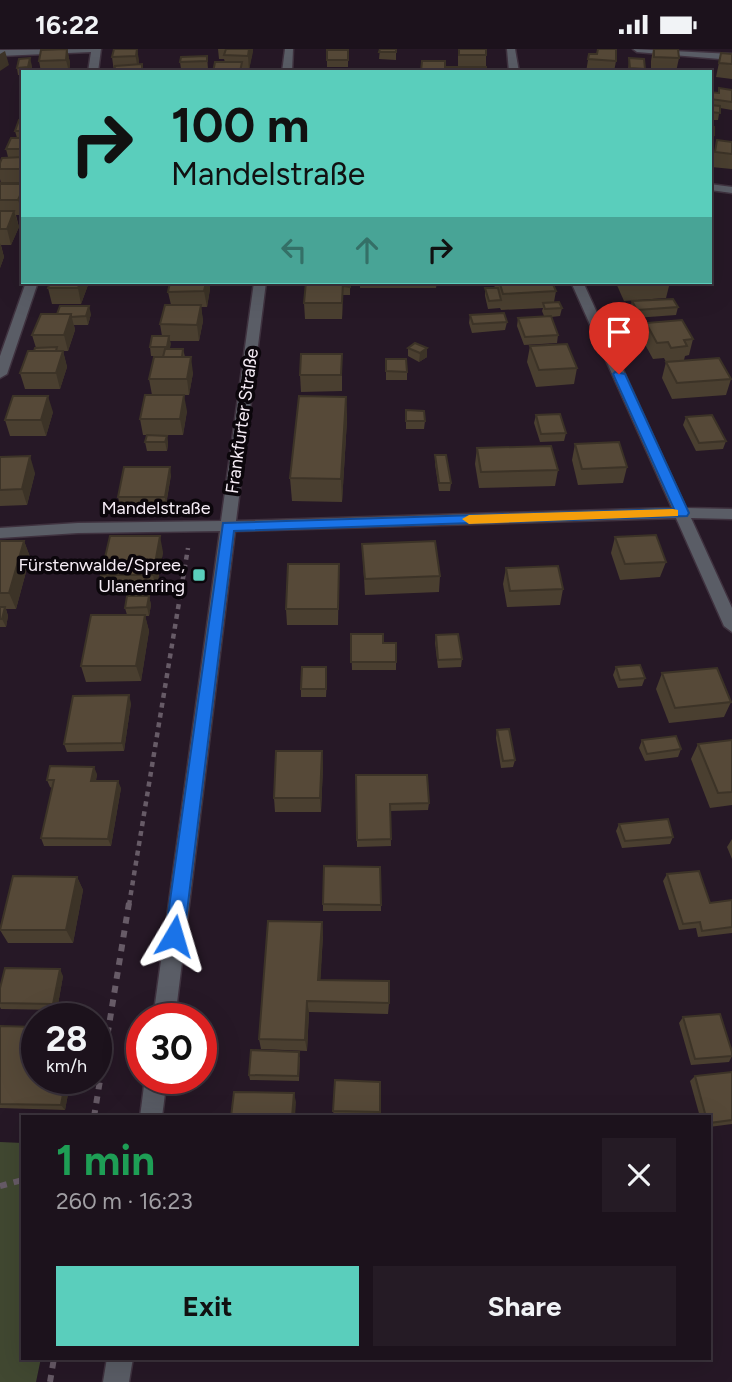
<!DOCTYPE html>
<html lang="en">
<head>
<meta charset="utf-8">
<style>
  :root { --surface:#1c121c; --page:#251b25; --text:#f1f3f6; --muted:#a09ea3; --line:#3a323b; --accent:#5acebc }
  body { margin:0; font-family:Figtree,sans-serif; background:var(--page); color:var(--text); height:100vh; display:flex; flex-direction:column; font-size:26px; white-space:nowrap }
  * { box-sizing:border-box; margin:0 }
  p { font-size:23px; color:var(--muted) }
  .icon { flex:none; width:38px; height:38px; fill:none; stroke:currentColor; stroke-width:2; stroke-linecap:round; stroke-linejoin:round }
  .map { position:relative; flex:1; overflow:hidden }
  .sheet { position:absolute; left:21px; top:1066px; width:690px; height:245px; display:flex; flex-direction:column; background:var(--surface); border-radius:0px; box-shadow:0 7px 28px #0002,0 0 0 2px var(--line) }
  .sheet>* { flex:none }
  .banner { position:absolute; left:21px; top:21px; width:691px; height:214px; border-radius:0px; box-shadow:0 7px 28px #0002,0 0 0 2px var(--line); background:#5acebc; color:#111; overflow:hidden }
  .speed { position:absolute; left:21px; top:954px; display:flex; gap:14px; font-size:35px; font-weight:700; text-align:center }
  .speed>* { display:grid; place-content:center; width:91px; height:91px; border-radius:50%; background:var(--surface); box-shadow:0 7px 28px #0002,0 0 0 2px var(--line); line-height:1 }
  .speed small { font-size:18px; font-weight:400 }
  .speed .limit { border:10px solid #d22; background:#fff; color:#111 }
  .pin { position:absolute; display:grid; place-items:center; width:60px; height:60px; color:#fff; margin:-72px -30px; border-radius:50% 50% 50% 0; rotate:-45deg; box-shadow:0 0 7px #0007 }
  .pin .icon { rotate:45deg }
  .me { position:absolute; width:77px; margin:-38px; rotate:7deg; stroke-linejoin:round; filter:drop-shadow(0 0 5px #0008) }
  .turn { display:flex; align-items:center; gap:24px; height:147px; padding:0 35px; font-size:32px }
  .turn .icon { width:91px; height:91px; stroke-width:2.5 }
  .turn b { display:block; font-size:49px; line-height:60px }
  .lanes { display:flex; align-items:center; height:66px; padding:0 35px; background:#0003; justify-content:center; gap:35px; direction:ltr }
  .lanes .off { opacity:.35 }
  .round { display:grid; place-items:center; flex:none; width:74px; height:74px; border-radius:0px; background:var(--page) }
  .summary { display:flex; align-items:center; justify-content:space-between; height:119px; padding:0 35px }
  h1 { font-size:42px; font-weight:700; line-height:52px; color:#1e9e55 }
  .action { display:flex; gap:14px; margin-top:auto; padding:14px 35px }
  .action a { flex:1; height:80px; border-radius:0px; background:var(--accent); color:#111; font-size:28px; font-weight:700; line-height:80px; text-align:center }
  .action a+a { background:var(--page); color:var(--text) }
  .status { display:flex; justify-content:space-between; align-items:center; height:49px; padding:0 35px; background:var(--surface); direction:ltr }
  .status svg { height:19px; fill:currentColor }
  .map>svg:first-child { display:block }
  .green { fill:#414831 }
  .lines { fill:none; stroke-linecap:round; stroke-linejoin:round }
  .minor-casing { stroke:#3f323f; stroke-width:3 }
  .path-far1 { stroke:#675b67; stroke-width:4.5; stroke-dasharray:5 5; stroke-linecap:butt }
  .path { stroke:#675b67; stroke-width:6; stroke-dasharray:7 7; stroke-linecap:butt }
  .minor { fill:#5a5d66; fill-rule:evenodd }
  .wall { fill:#4a3f30 }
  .shaded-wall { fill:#3c3327 }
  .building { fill:#564938; stroke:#3c3327; stroke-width:2 }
  .route { fill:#1a73e8; stroke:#114b97; stroke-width:2 }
  .slow { fill:#f59e0b }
  .poi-dot { fill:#5acebc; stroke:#0b060b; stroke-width:2.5 }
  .labels { text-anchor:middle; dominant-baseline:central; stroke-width:7; stroke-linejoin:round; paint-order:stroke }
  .street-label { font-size:18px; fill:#f6edf6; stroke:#0b060b }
  .poi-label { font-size:18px; fill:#f6edf6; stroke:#0b060b; text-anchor:end }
</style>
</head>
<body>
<div class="status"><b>16:22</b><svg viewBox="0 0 49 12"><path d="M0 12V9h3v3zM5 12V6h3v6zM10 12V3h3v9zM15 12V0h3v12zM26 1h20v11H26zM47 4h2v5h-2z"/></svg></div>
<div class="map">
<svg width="732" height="1333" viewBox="0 0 732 1333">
  <rect width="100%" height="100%" fill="#261826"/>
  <polygon class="green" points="0,1093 23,1094 23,1309 41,1309 36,1333 0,1333"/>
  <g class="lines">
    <g class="minor-casing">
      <g id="minor">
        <polygon points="101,0 98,23 88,23 91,3 0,7 0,1"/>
        <polygon points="285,0 293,0 292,23 282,23"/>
        <polygon points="507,0 515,0 519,23 509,23"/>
        <polygon points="633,0 732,5 732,11 637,3"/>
        <polygon points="710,135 732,138 732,144 710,141"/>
        <polygon points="26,233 38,233 7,325 0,329 0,307"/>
        <polygon points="254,233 266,233 236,472 672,459 571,233 583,233 686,459 732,460 732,470 691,469 732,559 732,583 724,577 676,469 235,482 175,970 153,970 220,482 78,484 0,489 0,479 78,474 221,472"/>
        <polygon points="145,1029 167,1029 162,1068 140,1068"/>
        <polygon points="107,1309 133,1309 129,1333 103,1333"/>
      </g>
    </g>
    <polyline class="path-far1" points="129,856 188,499"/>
    <g class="path">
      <polyline points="94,1068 129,854"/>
      <polyline points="0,1137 23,1131"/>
      <polyline points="50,1333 54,1309"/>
    </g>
    <use href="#minor" class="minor"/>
  </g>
  <g class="wall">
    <polygon points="67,0 70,14 69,23 41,23 39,12"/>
    <polygon points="137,0 139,16 142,15 144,23 114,23 112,8"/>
    <polygon points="218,0 253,0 249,21 243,21 225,13 224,10 219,10"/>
    <polygon points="380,0 396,0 396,11 379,10"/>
    <polygon points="458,0 486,0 486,23 421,23 422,12 445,12 445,18 458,18"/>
    <polygon points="597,0 616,12 614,23 586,23 589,5 597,5"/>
    <polygon points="653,0 678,0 679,9 676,23 651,22 651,12"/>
    <rect x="327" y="1" width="21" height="17"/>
    <polygon points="721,4 732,5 732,30 716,28"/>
    <polygon points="207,7 208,20 181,20 180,13"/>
    <polygon points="629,9 645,20 644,23 628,23"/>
    <polygon points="32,17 31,23 23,23 23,26 18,26 17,19"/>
    <polygon points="732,41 732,61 720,59 718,71 710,71 710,43 719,44"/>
    <polygon points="23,71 23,166 16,166 19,178 11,196 1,196 4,208 0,219 0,134 1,134 0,130 0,114 8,108 6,100 17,89 15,82"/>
    <polygon points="710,78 714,86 712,93 710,93"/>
    <polygon points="717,91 732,93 732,120 711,118"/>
    <polygon points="50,233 91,233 88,234 88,236 81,255 52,255 48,239"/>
    <polygon points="160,233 209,233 210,240 207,258 201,258 203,272 199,292 170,292 170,300 183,300 185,308 193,324 189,346 152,346 149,330 164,307 151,307 150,298 162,287 160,275 171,256 168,243 170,237 161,237"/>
    <polygon points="350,233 350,246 343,246 342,270 305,270 304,254"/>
    <polygon points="360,233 437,233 436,239 360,239"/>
    <polygon points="493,233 552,233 556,242 554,253 562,259 560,267 551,268 558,286 557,294 524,296 517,277 518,269 544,267 542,262 543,259 501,261 500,259 488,260 485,247 485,239 495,239"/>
    <polygon points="617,233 670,233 666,249 624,252 616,234"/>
    <polygon points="632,252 678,258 676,266 635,269 630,260"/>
    <polygon points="41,265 91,265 88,276 74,276 75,281 68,302 63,302 67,318 60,340 25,340 20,324 36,299 32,286"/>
    <polygon points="470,266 507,273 505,281 472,284 469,274"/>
    <polygon points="646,274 693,290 689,306 685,307 684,311 731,330 726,346 672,350 662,329 666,313 664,309 653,310 642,290"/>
    <polygon points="530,297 577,319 574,335 536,338 527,313"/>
    <polygon points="408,299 427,299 427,308 419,313 408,307"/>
    <polygon points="342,305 342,342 301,343 300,326"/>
    <polygon points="386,310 407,323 407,331 386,331"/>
    <polygon points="346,348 347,371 342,453 292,452 290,429"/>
    <polygon points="406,361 425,372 424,380 406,380"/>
    <polygon points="187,362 183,386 143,386 140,370"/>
    <polygon points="53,363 46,387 10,387 5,371"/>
    <polygon points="536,366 566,384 564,392 540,393 534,374"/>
    <polygon points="686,368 726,392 723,400 696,402 683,376"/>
    <polygon points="167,387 168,395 167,402 147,402 145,393"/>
    <polygon points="575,395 627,418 623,434 578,436 572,411"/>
    <polygon points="477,399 558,421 555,437 479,439 475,415"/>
    <polygon points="435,406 451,434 450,442 439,442 435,415"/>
    <polygon points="0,408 35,424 27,456 0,457"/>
    <polygon points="171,426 166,456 120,456 118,448"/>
    <polygon points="615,488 666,513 660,528 620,531 611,504"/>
    <polygon points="0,492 24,492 30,508 16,560 6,560 8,567 6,578 0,578"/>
    <polygon points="362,495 440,527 439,543 365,546"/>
    <polygon points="163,503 156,542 106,542 101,526"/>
    <polygon points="339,515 338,576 287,576 286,560"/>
    <polygon points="506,519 563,540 560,556 507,558 503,535"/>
    <polygon points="149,547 151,556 149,567 145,567 149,582 141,632 86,633 81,617 127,566 125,559"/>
    <polygon points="351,585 396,613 396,621 352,621"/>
    <polygon points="436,586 462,610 461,618 438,619 435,594"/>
    <polygon points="616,618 645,629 642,637 618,639 613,626"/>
    <polygon points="662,624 731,653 724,668 669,674 656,640"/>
    <polygon points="327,626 326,648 301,648 301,640"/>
    <polygon points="131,654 124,702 67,703 64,695"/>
    <polygon points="497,681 515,711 513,718 501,719 496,689"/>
    <polygon points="642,691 681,700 678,708 645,712 639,699"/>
    <polygon points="732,691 732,756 710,759 691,710 698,695"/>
    <polygon points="322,702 323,717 321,763 275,763 274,749"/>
    <polygon points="97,725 96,732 121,739 111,797 44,797 41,789 52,739 50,738 47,731"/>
    <polygon points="356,726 429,754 428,761 390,762 391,797 357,798"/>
    <polygon points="619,775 673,788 670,795 622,799 616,782"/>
    <polygon points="732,790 732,810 727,798"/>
    <polygon points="380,818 381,862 323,862 323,855"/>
    <polygon points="667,825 710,854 732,851 732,884 698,888 696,879 679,881 663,832"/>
    <polygon points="77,828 83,841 73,894 8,894 0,881"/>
    <polygon points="322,873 323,886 320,931 389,954 388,965 309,963 307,1002 261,1000 259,990"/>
    <polygon points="63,927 57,961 1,960 0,958 0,939"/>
    <polygon points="683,968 732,1007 729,1013 691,1016 679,974"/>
    <polygon points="0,977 71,1029 65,1061 0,1059"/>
    <polygon points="300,1008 299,1032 250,1031 249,1026"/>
    <polygon points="732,1023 732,1075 709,1078 709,1068 700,1068 690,1032 695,1027"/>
    <polygon points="380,1033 380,1068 334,1066 333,1062"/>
  </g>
  <g class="shaded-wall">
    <polygon points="67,0 70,14 69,23 66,11"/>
    <polygon points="137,0 139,11 138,21 135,4"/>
    <polygon points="249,0 253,0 253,3 249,21 248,7"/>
    <polygon points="5,2 9,16 0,22 0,5"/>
    <polygon points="30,9 32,17 31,23 29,23 28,18"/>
    <polygon points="23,140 23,166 18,151"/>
    <polygon points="14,162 19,178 11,196 7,180"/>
    <polygon points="0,194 4,208 0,219"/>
    <polygon points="80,233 87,233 88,236 81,255 78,239"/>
    <polygon points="206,233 209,233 210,240 207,258 204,242"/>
    <polygon points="343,233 343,248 342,270 342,254"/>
    <polygon points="201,256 203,272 199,292 197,276"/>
    <polygon points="89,257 91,265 88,276 86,267"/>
    <polygon points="71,265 75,281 68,302 64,286"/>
    <polygon points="169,287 171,295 168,307 167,298"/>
    <polygon points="427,299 427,308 419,313 420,304"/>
    <polygon points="63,302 67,318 60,340 56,324"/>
    <polygon points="191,308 193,324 189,346 187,330"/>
    <polygon points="184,346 187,362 183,386 180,370"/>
    <polygon points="48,347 53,363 46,387 41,371"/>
    <polygon points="346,348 347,371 342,453 341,430"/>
    <polygon points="167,387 168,395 167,402 165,393"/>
    <polygon points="30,407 35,424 27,456 22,440"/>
    <polygon points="170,418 171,426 166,456 165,448"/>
    <polygon points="160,487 163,503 156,542 153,526"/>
    <polygon points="24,492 30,508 16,560 9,544"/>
    <polygon points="149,547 151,556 149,567 147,558"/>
    <polygon points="5,558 8,567 6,578 2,570"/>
    <polygon points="145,566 149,582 141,632 136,617"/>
    <polygon points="129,646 131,654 124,702 122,694"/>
    <polygon points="322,702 323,717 321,763 320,749"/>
    <polygon points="94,718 97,725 94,739 91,732"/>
    <polygon points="118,732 121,739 111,797 108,790"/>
    <polygon points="77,828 83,841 73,894 66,881"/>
    <polygon points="322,873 323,886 320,942 318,931"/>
    <polygon points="60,920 63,927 57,961 53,955"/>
    <polygon points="307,952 309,963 307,1002 305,991"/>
    <polygon points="66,1029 71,1029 65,1061 61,1056"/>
    <polygon points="294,1044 296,1053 295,1068 292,1068"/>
  </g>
  <g class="building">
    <polygon points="67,0 66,11 39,12 41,1"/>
    <polygon points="114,0 137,0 136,7 112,8"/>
    <polygon points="226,0 249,0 248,7 224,6"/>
    <polygon points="380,0 396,0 396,3 379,3"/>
    <rect x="459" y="0" width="27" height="6"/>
    <polygon points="598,0 616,0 616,12 588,10 589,5 597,5"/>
    <polygon points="654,0 678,0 679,9 654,8"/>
    <rect x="327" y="1" width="21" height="10"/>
    <polygon points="721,4 732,5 732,15 719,14"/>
    <polygon points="207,7 207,12 180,13 181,8"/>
    <polygon points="30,9 28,18 17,19 19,10"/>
    <polygon points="629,9 644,10 645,20 630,19"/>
    <polygon points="422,12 445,12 445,18 486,18 486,23 421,23"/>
    <polygon points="215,13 242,13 240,23 213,23"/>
    <polygon points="142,15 142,23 114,23 115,17"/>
    <polygon points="719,39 732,41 732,53 710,50 710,43 719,44"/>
    <polygon points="710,56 720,57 720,64 710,63"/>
    <polygon points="19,71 23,71 23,82 15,82"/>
    <polygon points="710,78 714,78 714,86 710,85"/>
    <polygon points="11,89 23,89 23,100 6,100"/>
    <polygon points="717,91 732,93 732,105 715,103"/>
    <polygon points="23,108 23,120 0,120 0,114 2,109"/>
    <rect x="0" y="134" width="23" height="1"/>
    <polygon points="0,135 23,135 23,140 18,151 0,151"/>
    <polygon points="0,162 14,162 7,180 0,180"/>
    <polygon points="50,233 80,233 78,239 48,239"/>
    <polygon points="170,233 206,233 204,242 168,243"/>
    <polygon points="306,233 343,233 342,254 304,254"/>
    <polygon points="343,233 350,233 350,238 343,237"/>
    <polygon points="532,233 552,233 556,242 503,245 500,235"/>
    <polygon points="626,233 670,233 628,236"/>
    <polygon points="485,239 498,239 501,251 489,252"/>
    <polygon points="673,250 678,258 637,261 632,252"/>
    <polygon points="559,253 562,259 545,260 543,254"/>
    <polygon points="165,256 201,256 197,276 160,275"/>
    <polygon points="60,257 89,257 86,267 71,268 71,265 57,265"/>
    <polygon points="504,264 507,273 473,275 470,266"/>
    <polygon points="41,265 71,265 64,286 32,286"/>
    <polygon points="551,267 558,286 525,288 518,269"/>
    <polygon points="682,271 693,290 684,291 687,297 671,299 668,293 657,294 646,274"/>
    <polygon points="152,287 169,287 167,298 150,298"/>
    <polygon points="415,294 427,299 420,304 408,299"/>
    <polygon points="567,295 577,319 539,321 530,297"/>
    <polygon points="57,298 56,302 34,302 35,299"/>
    <polygon points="165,300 183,300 182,308 163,308"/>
    <polygon points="28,302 63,302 56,324 20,324"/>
    <polygon points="301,305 342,305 341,326 300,326"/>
    <polygon points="154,308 191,308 187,330 149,330"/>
    <polygon points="719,309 731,330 677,334 666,313"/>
    <polygon points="386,310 406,310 407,323 386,322"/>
    <polygon points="145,346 184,346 180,370 140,370"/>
    <polygon points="13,347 48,347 41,371 5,371"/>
    <polygon points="299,347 346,348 341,430 290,429"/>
    <polygon points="406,361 424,362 425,372 406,372"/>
    <polygon points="560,365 566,384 541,385 536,366"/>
    <polygon points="712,366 726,392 699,394 686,368"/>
    <polygon points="147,386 167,387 165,393 145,393"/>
    <polygon points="619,393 627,418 582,420 575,395"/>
    <polygon points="551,397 558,421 481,423 477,399"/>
    <polygon points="435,406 446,406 451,434 439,434"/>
    <polygon points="30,407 22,440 0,441 0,408"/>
    <polygon points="124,418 170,418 165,448 118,448"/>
    <polygon points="656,486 666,513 625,515 615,488"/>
    <polygon points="110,487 160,487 153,526 101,526"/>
    <polygon points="0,492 24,492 9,544 0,544"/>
    <polygon points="435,492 440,527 365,530 362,495"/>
    <polygon points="288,515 339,515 338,560 286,560"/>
    <polygon points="558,517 563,540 510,542 506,519"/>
    <polygon points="127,547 149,547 147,558 125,559"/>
    <polygon points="0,558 5,558 2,570 0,570"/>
    <polygon points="91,566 145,566 136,617 81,617"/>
    <polygon points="351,585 383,585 383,594 396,594 396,613 351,613"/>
    <polygon points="458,585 462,610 438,611 436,586"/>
    <polygon points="640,616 645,629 620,631 616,618"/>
    <polygon points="302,618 326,618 326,640 301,640"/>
    <polygon points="717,619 731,653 675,659 662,624"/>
    <polygon points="129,646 122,694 64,695 73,647"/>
    <polygon points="509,680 515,711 503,712 497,681"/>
    <polygon points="676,687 681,700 647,705 642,691"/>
    <polygon points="732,691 732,743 718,744 698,695"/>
    <polygon points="276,702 322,702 320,749 274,749"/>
    <polygon points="50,717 94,718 91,732 118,732 108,790 41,789 54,731 47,731"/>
    <polygon points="356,726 427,726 429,754 390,755 391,790 357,791"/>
    <polygon points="668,770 673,788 625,792 619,775"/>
    <polygon points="324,817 380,818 381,856 323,855"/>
    <polygon points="699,822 710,854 732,851 732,878 702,882 700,873 683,875 667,825"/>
    <polygon points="13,827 77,828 66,881 0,881"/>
    <polygon points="268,872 322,873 318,931 389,932 389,954 307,952 305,991 259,990"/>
    <polygon points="5,919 60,920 53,955 0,954 0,939"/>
    <polygon points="720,965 732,1003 732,1007 695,1010 683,968"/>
    <polygon points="0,977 37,978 37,1029 66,1029 61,1056 0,1055"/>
    <polygon points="251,1001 299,1003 298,1027 249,1026"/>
    <polygon points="732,1023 732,1071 709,1074 709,1068 706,1068 695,1027"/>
    <polygon points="335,1031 380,1033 380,1063 333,1062"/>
    <polygon points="234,1043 294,1044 292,1068 231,1068"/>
  </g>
  <polygon class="route" points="615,323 625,325 689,464 687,467 234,482 184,887 181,894 174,896 168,894 165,887 223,474 674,460 613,325"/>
  <polygon class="slow" points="673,460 678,461 678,467 469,475 462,470 469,466"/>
  <rect class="poi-dot" x="192" y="519" width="14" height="14" rx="3.5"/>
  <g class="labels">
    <g class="street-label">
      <text transform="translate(242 372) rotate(-82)">Frankfurter Straße</text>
      <text x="156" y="459">Mandelstraße</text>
    </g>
    <g class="poi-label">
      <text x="185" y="516">Fürstenwalde/Spree,<tspan x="185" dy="21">Ulanenring</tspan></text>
    </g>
  </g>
</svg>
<div class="speed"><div>28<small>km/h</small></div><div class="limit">30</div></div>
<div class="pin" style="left:619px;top:325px;background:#d93025"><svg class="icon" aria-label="arrive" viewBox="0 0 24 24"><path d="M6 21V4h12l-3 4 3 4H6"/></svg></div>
<svg class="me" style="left:174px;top:887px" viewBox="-20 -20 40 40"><path d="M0-17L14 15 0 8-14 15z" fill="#1a73e8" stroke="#fff" stroke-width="4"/></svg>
<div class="banner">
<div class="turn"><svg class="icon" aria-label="right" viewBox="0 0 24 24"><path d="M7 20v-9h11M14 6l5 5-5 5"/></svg><div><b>100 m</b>Mandelstraße</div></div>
<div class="lanes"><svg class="icon off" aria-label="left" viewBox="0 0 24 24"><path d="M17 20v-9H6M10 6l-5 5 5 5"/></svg><svg class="icon off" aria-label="ahead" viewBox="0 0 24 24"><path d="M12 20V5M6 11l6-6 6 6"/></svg><svg class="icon" aria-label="right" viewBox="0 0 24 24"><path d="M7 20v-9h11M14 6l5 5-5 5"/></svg></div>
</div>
<section class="sheet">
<div class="summary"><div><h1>1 min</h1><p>260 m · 16:23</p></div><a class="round"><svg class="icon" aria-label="close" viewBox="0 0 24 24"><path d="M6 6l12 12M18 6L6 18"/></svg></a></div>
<div class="action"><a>Exit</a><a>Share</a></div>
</section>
</div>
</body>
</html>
